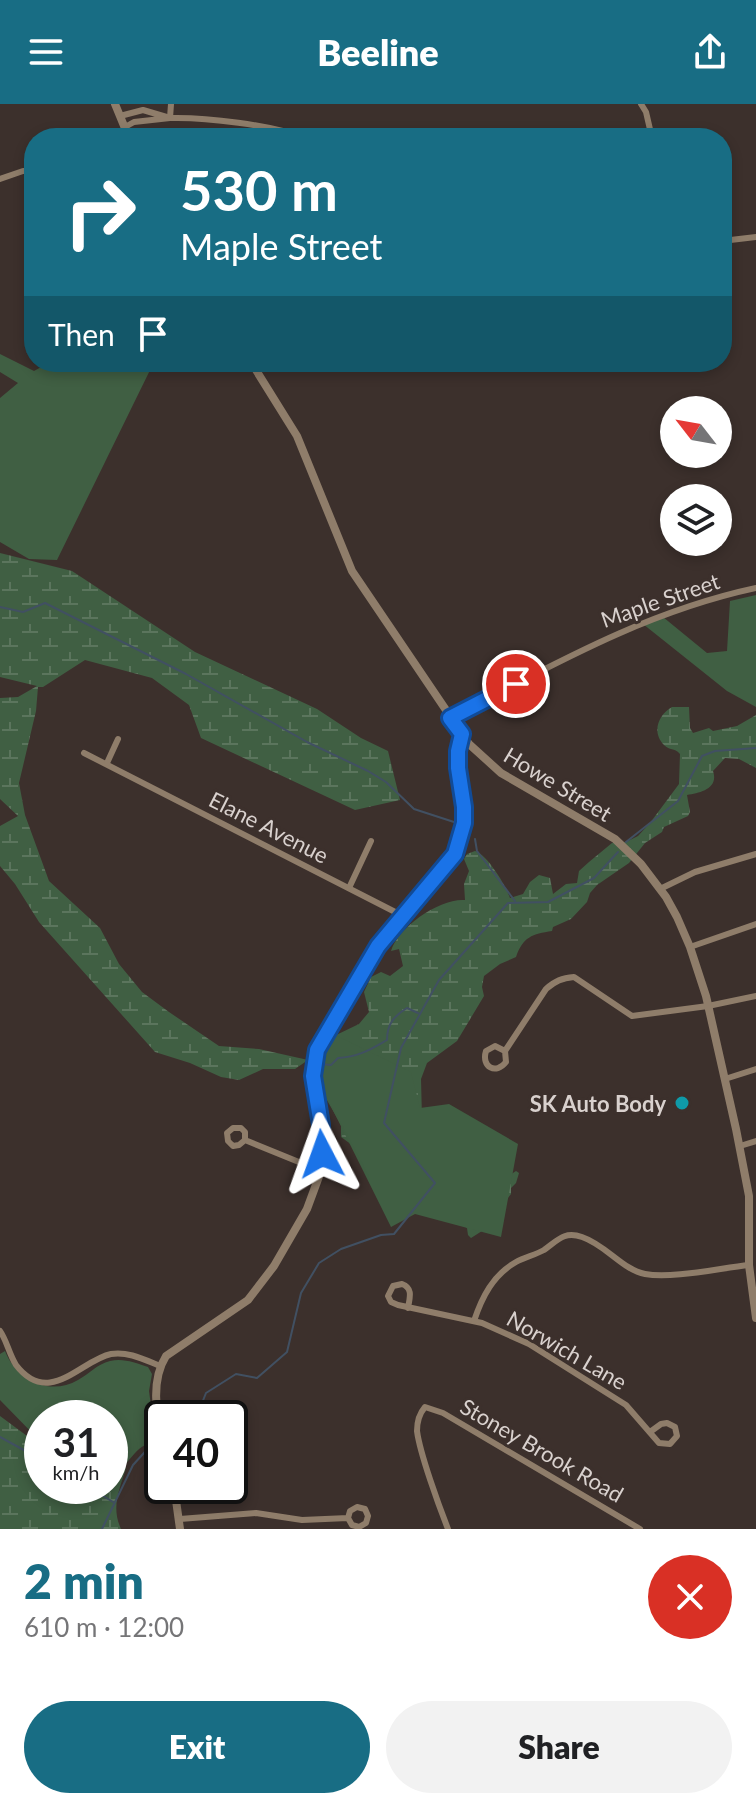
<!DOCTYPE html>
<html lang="en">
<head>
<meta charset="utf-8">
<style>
  :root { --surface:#fff; --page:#f2f2f2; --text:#202124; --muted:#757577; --accent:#186d84 }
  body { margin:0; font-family:Lato,sans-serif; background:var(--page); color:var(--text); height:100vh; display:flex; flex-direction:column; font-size:30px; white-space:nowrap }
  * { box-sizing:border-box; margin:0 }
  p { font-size:26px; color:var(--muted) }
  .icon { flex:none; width:44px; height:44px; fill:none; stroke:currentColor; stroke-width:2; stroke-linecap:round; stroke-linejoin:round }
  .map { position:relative; height:1425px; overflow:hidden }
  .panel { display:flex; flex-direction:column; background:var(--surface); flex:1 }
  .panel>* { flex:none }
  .guide { position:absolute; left:24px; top:24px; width:708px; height:244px; border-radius:32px; box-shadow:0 4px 12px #0003; background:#186d84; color:#fff; overflow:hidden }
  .needle { width:52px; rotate:301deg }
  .buttons { position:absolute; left:660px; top:292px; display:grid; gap:16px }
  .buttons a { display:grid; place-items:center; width:72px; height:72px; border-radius:50%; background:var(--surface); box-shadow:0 4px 12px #0003; font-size:40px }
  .speed { position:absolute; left:24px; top:1296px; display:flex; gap:16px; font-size:40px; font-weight:700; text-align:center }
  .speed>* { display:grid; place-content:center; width:104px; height:104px; border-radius:50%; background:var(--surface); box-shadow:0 4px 12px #0003; line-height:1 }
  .speed small { font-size:20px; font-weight:400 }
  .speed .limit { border:4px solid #111; border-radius:12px; background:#fff; color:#111 }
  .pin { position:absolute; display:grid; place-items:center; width:68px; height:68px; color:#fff; margin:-34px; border:4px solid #fff; border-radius:50%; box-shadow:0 2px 8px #0007 }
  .me { position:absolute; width:88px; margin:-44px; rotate:356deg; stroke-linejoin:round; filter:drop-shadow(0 0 6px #0008) }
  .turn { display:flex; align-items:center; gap:28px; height:168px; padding:0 24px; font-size:36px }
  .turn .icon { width:104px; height:104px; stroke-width:2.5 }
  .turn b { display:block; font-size:56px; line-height:68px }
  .then { display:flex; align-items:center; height:76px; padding:0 24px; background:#0003; gap:16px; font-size:30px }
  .round { display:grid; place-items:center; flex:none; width:84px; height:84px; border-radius:42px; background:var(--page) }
  .overview { display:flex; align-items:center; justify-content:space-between; height:136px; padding:0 24px }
  h1 { font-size:48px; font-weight:800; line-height:60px; color:var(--accent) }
  .cta { display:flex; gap:16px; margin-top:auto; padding:16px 24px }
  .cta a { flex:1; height:92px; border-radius:48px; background:var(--accent); color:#fff; font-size:32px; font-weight:800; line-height:92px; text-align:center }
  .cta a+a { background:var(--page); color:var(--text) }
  header { display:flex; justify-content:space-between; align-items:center; height:104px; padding:0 24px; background:var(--accent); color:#fff; font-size:36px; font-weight:800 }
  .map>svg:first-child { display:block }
  .wetland { fill:url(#wetland-marsh) }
  .green { fill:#405f43 }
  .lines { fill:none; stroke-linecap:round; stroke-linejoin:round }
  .stream { stroke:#415062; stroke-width:2 }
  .minor { stroke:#8f7d6a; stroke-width:6 }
  .tertiary { stroke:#8f7d6a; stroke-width:8 }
  .route-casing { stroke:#114b97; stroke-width:20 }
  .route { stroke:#1a73e8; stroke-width:14 }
  .culture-dot { fill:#0f9aa8; stroke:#3c302c; stroke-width:3 }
  .labels { text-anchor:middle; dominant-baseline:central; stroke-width:6; stroke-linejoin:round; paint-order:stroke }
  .street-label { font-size:22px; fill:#d9d1ce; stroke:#3c302c }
  .poi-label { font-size:22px; font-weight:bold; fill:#d9d1ce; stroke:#3c302c; text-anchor:end }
</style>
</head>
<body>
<header><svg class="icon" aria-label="menu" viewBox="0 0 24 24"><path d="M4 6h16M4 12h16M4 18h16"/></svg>Beeline<svg class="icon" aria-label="share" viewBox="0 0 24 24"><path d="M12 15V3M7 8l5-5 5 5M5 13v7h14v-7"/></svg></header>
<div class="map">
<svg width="756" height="1425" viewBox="0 0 756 1425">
  <defs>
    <pattern id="wetland-marsh" width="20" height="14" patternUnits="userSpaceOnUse" patternTransform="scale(2)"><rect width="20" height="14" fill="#405f43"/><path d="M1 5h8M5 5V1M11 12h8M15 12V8" fill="none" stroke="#5b755d"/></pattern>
  </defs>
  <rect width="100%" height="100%" fill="#3c302c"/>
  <g class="wetland">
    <polygon points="0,449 72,467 195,548 317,605 361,634 388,647 400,696 355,706 201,634 189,601 152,574 85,556 43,583 38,583 36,607 19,679 25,711 49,777 100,824 119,860 142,888 169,908 219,942 259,945 308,956 295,965 263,965 239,976 221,973 190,959 155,948 39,818 15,780 0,762 0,722 18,712 0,695 0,594 18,593 37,582 0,573"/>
    <path d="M672 603H689L690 624 693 629 709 624 713 627 737 622 756 611V664L739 655 725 654 713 667C719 685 700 689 687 691L690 708 688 712 664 723 662 728 645 739 629 759 597 781 590 789 587 798 571 815 553 823 552 827C532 830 523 833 516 853L500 860 484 872 482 883 484 892 457 937 427 959 421 975 422 1015 510 1071 516 1067 519 1069 516 1079 511 1084V1090L482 1127 471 1134 468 1131 467 1124 341 1033V1021L319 982V959L322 949 332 933 359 920 369 908 364 888 371 873 381 868 390 872 403 862 399 845 391 847C398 823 440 794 465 796L464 780 469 767 464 755 467 750 475 747C486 749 507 783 510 794L523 790 530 778 539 771 550 774 553 790 566 780 577 779 579 767 589 758 612 739 626 738 638 732 650 719 679 680 680 650C674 643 670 647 664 641 651 628 659 610 672 603Z"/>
    <path d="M0 1312 42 1343V1382H110V1364H126C119 1387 111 1403 121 1425H0Z"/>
  </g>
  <g class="green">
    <polygon points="0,250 34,267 50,258 154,258 57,456 29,455 0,438 0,294 18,279 0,268"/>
    <polygon points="756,491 756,603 727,587 643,520 663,513 707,549 727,547 730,497"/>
    <polygon points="333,930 411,968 420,1004 449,1000 518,1040 501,1133 415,1110 391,1123 321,982 322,955"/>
    <path d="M5 1247C16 1275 49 1293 78 1276 89 1270 97 1260 110 1257 124 1254 135 1259 148 1263L152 1270 149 1287 156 1338C132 1340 132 1364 110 1368V1314H42V1353L33 1349 40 1337 0 1296V1250Z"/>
  </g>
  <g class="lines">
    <g class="stream">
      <polyline points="0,503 23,508 45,499 186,570 307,638 368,667 386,678 414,705 457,719"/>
      <polyline points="475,735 477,747 515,797"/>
      <polyline points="626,738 678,697 702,652 715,647 756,644"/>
      <path d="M321 960 331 961 338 954C359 953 371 945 387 936 387 920 394 912 407 904L418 909"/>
      <polyline points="196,1314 206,1289 236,1270 257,1274 287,1248 301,1189 319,1159 341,1145 381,1131 394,1130 435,1079 384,1019 401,944 439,876 508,799 548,798 594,774 618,748"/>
      <polyline points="0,1333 42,1356"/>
      <polyline points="87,1382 113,1398"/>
      <polyline points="102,1425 133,1361 153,1339 157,1339"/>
    </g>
    <g class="minor">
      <path d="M171 0 170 14C205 13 272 21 305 34"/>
      <polyline points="641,0 646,8 652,34"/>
      <polyline points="120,12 143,6 170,14 134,18 125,23"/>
      <polyline points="0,75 23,67 34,67"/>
      <polyline points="722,137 756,133"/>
      <polyline points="34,200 34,201"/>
      <path d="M450 614C551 562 644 508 756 484"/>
      <polyline points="84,649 403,812"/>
      <polyline points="107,659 118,635"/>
      <polyline points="349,784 371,737"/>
      <polyline points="660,785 695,768 756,750"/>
      <polyline points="690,843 756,820"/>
      <path d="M505 947 506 958C496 971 481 963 486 947L495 942 505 947 546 885C555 877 562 874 574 873L632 912 708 902 756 892"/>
      <polyline points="725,975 756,965"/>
      <polyline points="245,1036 239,1041 233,1042 228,1037 227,1029 233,1024 241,1024 245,1028 245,1036 321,1067"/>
      <polyline points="740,1042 756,1037"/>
      <path d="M408 1204C410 1193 413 1184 402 1180L393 1182 388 1192 391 1198 398 1201 482 1219 529 1240 626 1301 659 1339 670 1340 677 1332 675 1323 667 1319 661 1320 650 1328"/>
      <path d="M474 1217C482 1193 493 1171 516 1158 525 1153 535 1151 544 1146 558 1136 564 1127 582 1133 606 1141 623 1166 645 1170 672 1175 720 1164 749 1161"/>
      <path d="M0 1227C7 1237 9 1250 16 1261 49 1304 81 1256 111 1250 128 1247 145 1256 160 1262"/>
      <polyline points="180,1415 256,1409 302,1416 348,1414 352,1421 359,1423 366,1419 368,1412 365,1405 357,1403 350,1407 348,1414"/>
      <path d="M448 1425C439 1402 420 1350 417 1327 417 1317 419 1310 425 1303L443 1309 640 1425"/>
    </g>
    <g class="tertiary">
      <polyline points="115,0 129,34"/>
      <polyline points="251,258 297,332 352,467 469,640 501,669 615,735 641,760 666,793 677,813 690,843 706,892 736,1025 749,1092 749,1161 756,1214"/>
      <path d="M162 1335C156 1308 151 1276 166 1252L248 1196 274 1162 307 1105 321 1067 322 1050 321 1021 313 972 317 946 378 842 455 750 464 719V703L458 664V647L462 630"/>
      <polyline points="174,1382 180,1425"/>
    </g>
  </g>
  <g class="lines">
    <g class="route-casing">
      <polyline id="route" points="322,1050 321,1021 313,972 317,946 378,842 455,750 464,719 464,703 458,664 458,647 462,630 450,614 516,580"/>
    </g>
    <use href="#route" class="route"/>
  </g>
  <circle class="culture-dot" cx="682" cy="999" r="8"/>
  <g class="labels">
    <g class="street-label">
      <text transform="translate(660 496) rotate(-19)">Maple Street</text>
      <text transform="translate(558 680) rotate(31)">Howe Street</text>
      <text transform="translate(269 723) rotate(27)">Elane Avenue</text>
      <text transform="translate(567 1246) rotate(30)">Norwich Lane</text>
      <text transform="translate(542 1346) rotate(30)">Stoney Brook Road</text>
    </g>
    <g class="poi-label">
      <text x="666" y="999">SK Auto Body</text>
    </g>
  </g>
</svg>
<div class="buttons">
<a><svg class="needle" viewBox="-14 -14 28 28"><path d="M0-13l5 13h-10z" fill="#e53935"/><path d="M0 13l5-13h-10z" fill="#757577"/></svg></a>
<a><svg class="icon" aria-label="layers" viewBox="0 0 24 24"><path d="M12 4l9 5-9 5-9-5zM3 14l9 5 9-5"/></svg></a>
</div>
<div class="speed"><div>31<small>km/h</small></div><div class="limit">40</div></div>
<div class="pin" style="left:516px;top:580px;background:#d93025"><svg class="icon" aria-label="arrive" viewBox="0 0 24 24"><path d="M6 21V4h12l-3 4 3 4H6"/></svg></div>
<svg class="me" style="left:322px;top:1050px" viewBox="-20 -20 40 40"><path d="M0-17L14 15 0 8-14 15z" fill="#1a73e8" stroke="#fff" stroke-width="4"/></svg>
<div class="guide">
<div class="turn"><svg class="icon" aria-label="right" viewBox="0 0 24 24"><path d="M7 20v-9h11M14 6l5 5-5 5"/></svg><div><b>530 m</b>Maple Street</div></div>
<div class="then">Then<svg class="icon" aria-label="arrive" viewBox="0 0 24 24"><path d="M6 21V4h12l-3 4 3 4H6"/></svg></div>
</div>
</div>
<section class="panel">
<div class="overview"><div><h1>2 min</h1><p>610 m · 12:00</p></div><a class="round" style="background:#d93025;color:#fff"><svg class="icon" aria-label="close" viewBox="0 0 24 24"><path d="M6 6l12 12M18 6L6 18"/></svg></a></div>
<div class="cta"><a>Exit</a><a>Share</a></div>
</section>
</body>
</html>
